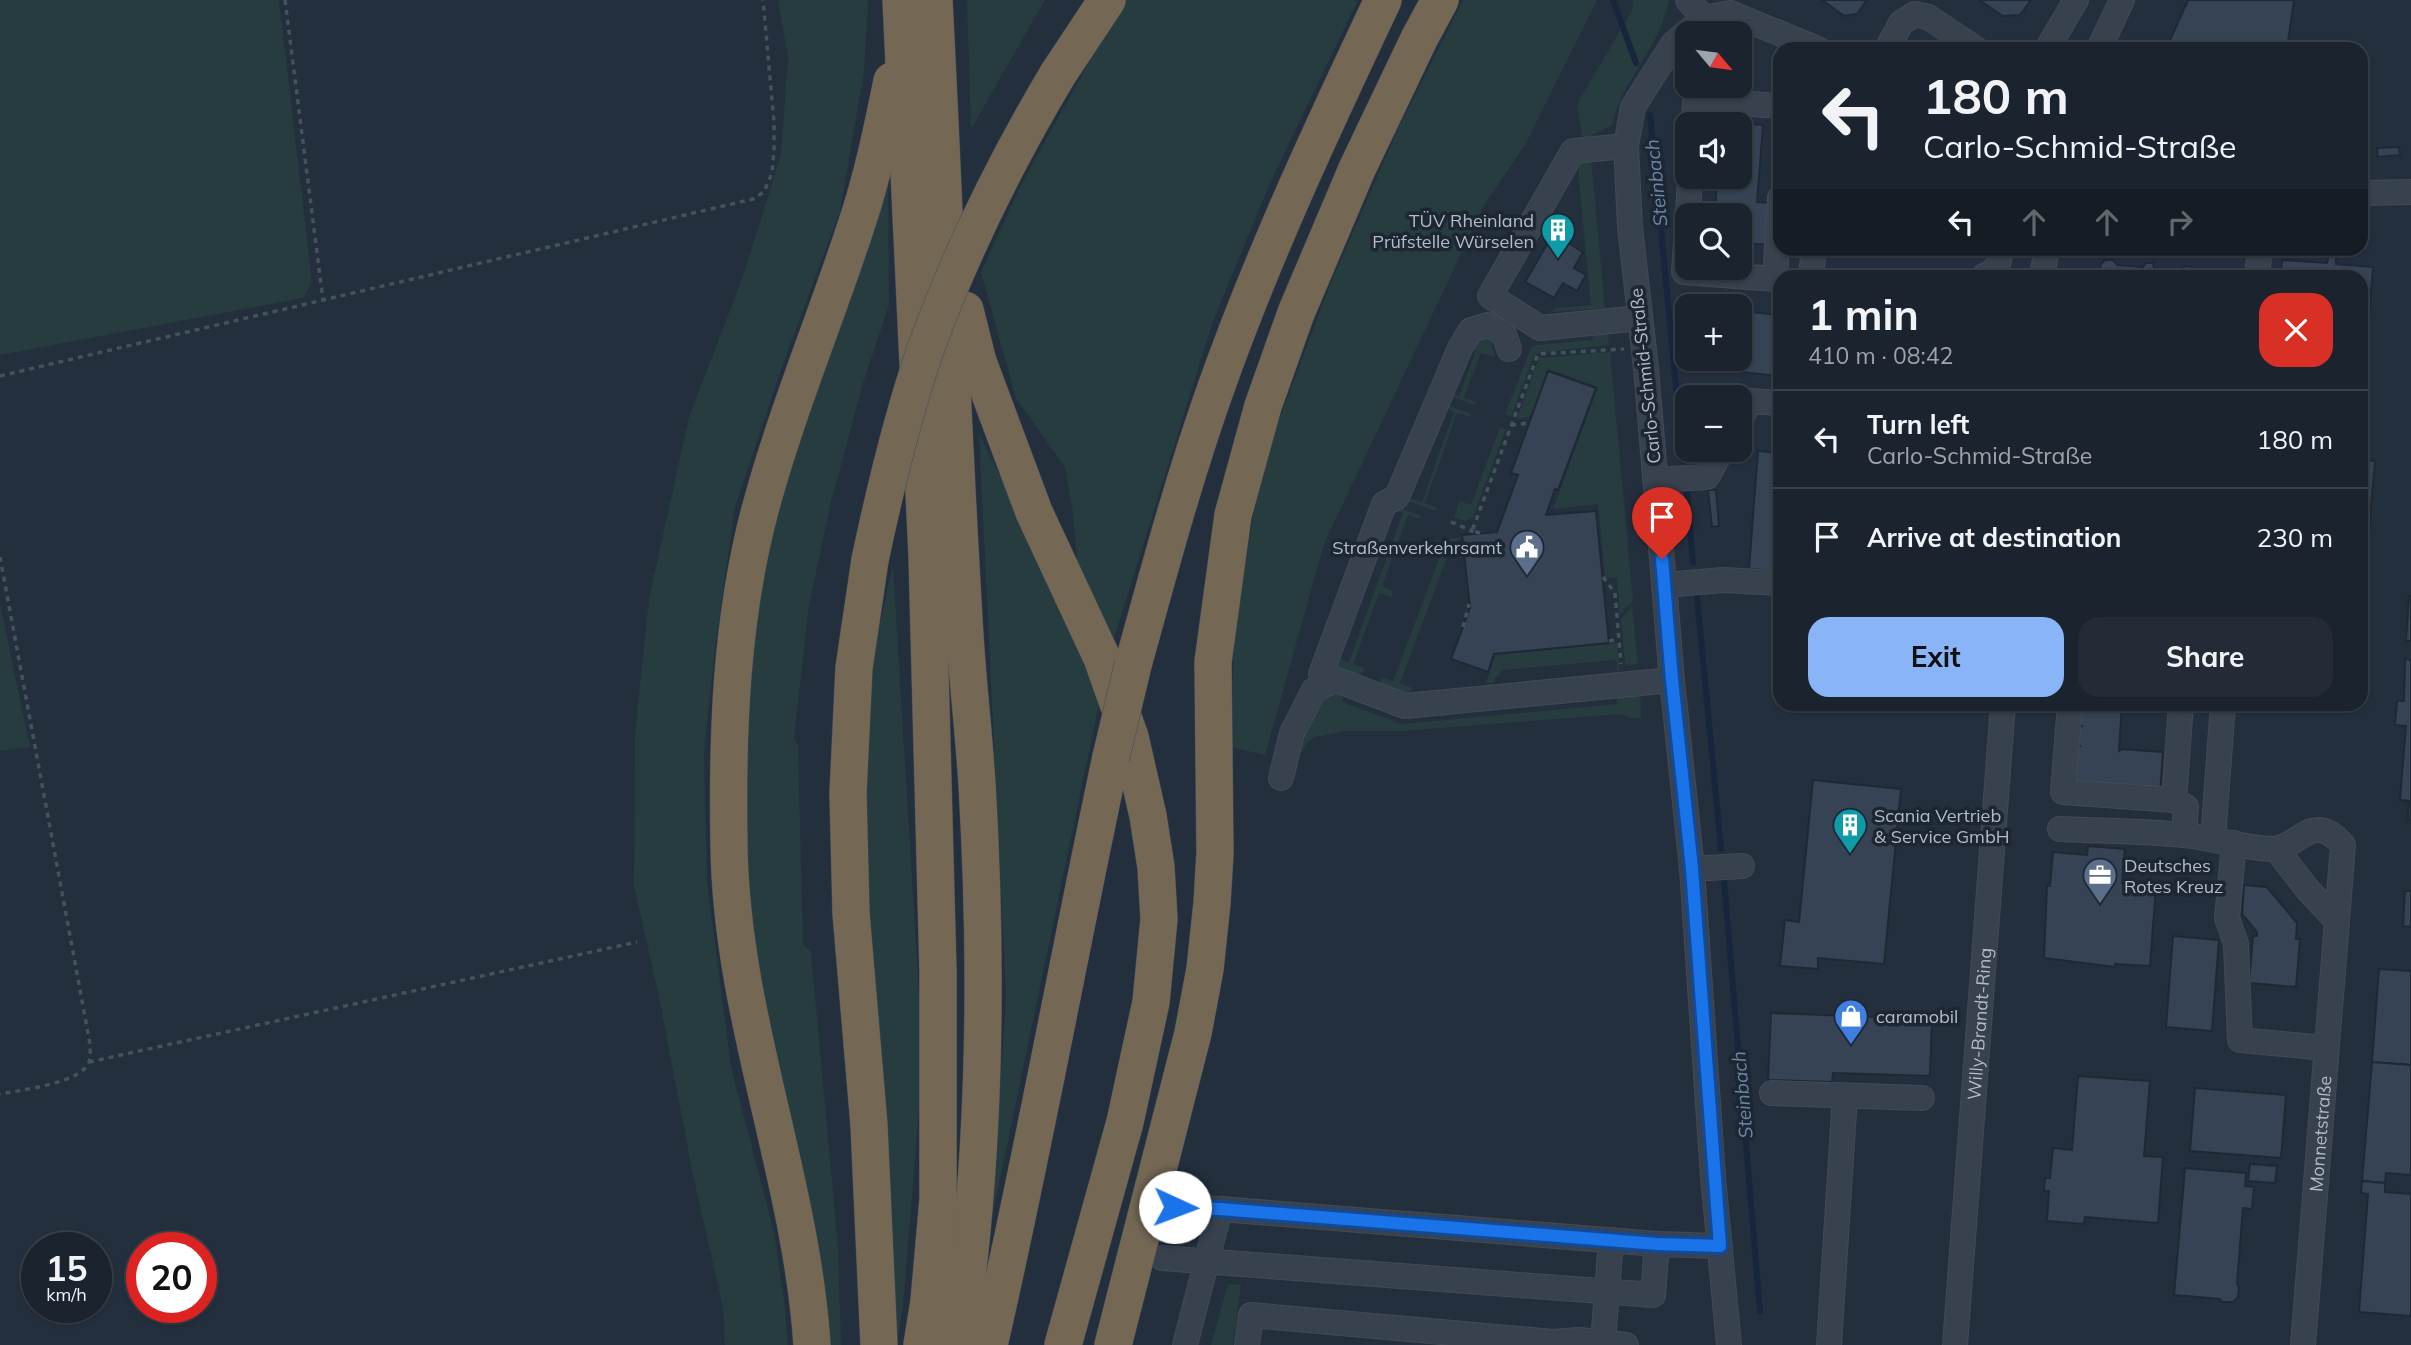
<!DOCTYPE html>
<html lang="en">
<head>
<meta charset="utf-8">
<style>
  :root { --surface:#1b232e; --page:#242b36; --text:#f1f3f6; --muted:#a0a4aa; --line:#39404a; --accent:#8ab4f8 }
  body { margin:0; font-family:Mulish,sans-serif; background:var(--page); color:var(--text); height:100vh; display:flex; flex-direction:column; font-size:26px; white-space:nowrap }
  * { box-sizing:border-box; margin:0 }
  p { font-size:23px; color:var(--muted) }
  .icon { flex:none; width:38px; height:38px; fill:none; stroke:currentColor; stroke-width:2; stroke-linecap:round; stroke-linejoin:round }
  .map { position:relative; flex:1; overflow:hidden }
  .drawer { position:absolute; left:1773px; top:270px; width:595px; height:441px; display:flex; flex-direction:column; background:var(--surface); border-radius:21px; box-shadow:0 2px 5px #0004,0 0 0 2px var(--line) }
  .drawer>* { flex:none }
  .guide { position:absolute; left:1773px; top:42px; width:595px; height:214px; border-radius:21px; box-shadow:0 2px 5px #0004,0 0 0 2px var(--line); background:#1b232e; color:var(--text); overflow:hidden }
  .needle { width:46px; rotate:119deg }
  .fabs { position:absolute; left:1675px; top:21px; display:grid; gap:14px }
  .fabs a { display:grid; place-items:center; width:77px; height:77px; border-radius:14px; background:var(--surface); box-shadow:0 2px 5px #0004,0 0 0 2px var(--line); font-size:35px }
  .speed { position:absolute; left:21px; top:1232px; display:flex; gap:14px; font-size:35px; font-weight:700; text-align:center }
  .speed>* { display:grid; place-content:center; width:91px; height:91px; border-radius:50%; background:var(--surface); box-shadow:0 2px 5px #0004,0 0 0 2px var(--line); line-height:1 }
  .speed small { font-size:18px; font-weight:400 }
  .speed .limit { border:10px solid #d22; background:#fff; color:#111 }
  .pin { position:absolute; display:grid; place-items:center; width:60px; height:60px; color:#fff; margin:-72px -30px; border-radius:50% 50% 50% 0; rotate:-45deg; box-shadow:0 0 7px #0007 }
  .pin .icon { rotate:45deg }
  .me { position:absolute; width:77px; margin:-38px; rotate:92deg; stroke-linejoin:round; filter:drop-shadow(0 0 5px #0008) }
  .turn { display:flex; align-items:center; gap:24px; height:147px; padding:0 35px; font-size:32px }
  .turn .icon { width:91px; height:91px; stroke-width:2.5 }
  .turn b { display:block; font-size:49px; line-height:60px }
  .lanes { display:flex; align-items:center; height:66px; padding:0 35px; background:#0003; justify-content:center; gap:35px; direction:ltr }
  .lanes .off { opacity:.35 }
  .round { display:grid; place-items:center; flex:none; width:74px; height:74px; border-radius:21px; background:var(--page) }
  .headline { display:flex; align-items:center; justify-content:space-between; height:119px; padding:0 35px }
  h1 { font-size:42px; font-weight:700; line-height:52px }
  .action { display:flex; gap:14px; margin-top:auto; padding:14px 35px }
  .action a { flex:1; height:80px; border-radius:21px; background:var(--accent); color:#111; font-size:28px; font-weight:700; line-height:80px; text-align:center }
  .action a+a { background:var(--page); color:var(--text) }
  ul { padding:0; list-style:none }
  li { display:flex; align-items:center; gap:21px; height:98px; padding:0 35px; border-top:2px solid var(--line) }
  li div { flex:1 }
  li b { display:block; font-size:26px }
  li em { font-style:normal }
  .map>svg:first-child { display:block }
  .green { fill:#263c3f }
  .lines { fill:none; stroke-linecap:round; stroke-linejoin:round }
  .stream { stroke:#17263c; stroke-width:6 }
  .building { fill:#364354; stroke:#1f2835; stroke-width:2 }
  .minor-casing { stroke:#414a57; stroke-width:26 }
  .highway-casing { stroke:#434c59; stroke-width:38 }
  .path { stroke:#3f5557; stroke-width:3.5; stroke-dasharray:5 5; stroke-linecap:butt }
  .minor { stroke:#38414e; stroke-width:24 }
  .highway { stroke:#746855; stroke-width:37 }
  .highway-bridge-casing { stroke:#434c59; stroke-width:38; stroke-linecap:butt }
  .highway-bridge { stroke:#746855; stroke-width:37 }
  .route-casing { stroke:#114b97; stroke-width:18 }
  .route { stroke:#1a73e8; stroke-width:12 }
  .labels { text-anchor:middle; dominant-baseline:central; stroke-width:7; stroke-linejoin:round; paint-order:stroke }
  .poi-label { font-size:18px; fill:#b4bcc9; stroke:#1d2633; text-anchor:start }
  .street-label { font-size:18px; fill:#b4bcc9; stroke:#1d2633 }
  .water-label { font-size:19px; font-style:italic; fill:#6d86a8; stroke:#1d2633 }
</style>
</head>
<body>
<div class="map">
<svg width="2411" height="1345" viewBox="0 0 2411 1345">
  <rect width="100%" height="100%" fill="#242f3e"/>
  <g class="green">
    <polygon points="0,0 279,0 312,282 303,298 0,355"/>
    <polygon points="778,0 868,0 864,72 840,211 783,364 735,507 716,640 704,753 707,881 731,1067 774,1232 785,1308 788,1345 725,1345 723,1307 693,1175 658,992 634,886 635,734 649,598 689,417 742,279 781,155 788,57"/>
    <polygon points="967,0 1045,0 971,129"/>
    <polygon points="1126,0 1358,0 1270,183 1213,321 1112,645 1078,572 1073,513 1065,467 1016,398 981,272 1023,181 1118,10"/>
    <polygon points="1463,0 1597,0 1525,145 1484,205 1324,544 1265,755 1231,747 1234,639 1260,470 1330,285 1398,129"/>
    <path d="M1633 0H1669C1661 47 1622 79 1612 125L1583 140 1577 104 1632 10Z"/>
    <polygon points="1591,159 1605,308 1551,312 1556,308 1591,305 1578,171 1580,163"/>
    <polygon points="888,168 889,305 863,383 831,502 809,605 794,737 798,746 803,944 811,952 838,1247 841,1345 822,1345 738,850 740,751 765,533"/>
    <polygon points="1607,327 1609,345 1538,353 1533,358 1511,417 1505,414 1531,348 1536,345 1593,340 1592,328"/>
    <polygon points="1482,337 1491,342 1495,357 1481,353 1464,397 1476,402 1475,405 1447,395 1448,392 1459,396 1476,351 1465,347"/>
    <polygon points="1610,352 1633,601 1620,614 1617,577 1605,578 1598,504 1553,509 1598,387 1548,369 1530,417 1517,419 1539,358"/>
    <polygon points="1444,404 1471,414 1470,417 1457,413 1425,503 1437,508 1436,511 1408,501 1409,498 1422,502 1454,412 1442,407"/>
    <polygon points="1500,427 1506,429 1473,517 1465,521 1454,517 1460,501 1471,505"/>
    <polygon points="979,433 1103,684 991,1223 1006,997"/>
    <polygon points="1393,506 1421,516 1420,519 1408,515 1382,586 1393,591 1391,597 1379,593 1353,664 1365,668 1360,676 1336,667 1337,658 1349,662 1403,513 1392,509"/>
    <polygon points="1461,537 1461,540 1447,543 1448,555 1400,683 1412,688 1411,691 1406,693 1382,685 1380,681 1381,677 1393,681 1444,546 1432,541"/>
    <polygon points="893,565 923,1060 903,1307 898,1338 890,1341 866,949 863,760 872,659"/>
    <polygon points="0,604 30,747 0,751"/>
    <polygon points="1632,606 1638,664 1625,665 1621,619"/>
    <polygon points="1617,643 1620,671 1617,671 1616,660 1502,670 1492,683 1486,683 1496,654"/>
    <polygon points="1640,690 1641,718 1631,718 1621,714 1402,731 1345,731 1315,737 1307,743 1302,752 1295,750 1320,692 1345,691 1342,702 1402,724 1617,704 1617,692"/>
    <polygon points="1228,1284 1241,1285 1233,1345 1211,1345"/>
  </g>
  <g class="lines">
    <g class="stream">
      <polyline points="1613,0 1636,63"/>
      <polyline points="1650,115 1683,461"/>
      <polyline points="1687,492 1693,563"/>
      <polyline points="1697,597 1721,849"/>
      <polyline points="1724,879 1760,1311"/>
    </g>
  </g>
  <g class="building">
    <polygon points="1822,0 1867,0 1857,14 1844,16"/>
    <polygon points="1979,0 2031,0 2020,15 2003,16"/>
    <polygon points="2188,0 2294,0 2287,49 2166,49"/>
    <polygon points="1722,113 1748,115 1747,124 1763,125 1757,202 1774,203 1771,245 1740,243 1740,215 1715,215 1717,177 1740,177 1740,124 1721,124"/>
    <polygon points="2399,147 2400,155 2378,157 2377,148"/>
    <polygon points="1553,234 1583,252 1574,268 1586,275 1577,291 1563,283 1554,298 1525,282"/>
    <polygon points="2332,253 2336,258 2336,264 2373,267 2361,411 2361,276 2281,276 2282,260 2327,263 2328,258"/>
    <polygon points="2105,260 2113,260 2117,265 2143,267 2146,263 2153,263 2154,268 2180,270 2185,266 2192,267 2196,272 2196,276 2104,276 2100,271 2101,264"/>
    <polygon points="1740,311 1780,315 1780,376 1689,367 1688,359 1740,359"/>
    <polygon points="1548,371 1596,388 1558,490 1555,489 1546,515 1596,511 1609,643 1494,654 1488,672 1451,659 1470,608 1462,535 1497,532 1518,475 1511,473"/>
    <polygon points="1758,451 1780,453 1780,571 1749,569"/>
    <polygon points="2361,460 2375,461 2366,566 2361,565"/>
    <polygon points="1708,490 1716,490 1719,526 1712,527"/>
    <polygon points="2361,565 2365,566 2361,622"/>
    <polygon points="2409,596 2411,596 2411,641 2406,641"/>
    <polygon points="2405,659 2411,660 2411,820 2408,819 2409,801 2400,800 2406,726 2395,725 2397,701 2404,701"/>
    <polygon points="2080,704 2122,704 2119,751 2122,749 2163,752 2160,794 2073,787 2076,750 2080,746 2078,743 2079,729 2082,726 2079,723"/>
    <polygon points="1813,780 1901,789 1884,964 1818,958 1818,969 1780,966 1785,920 1799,922"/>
    <polygon points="2088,846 2125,849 2122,883 2156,886 2150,966 2115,964 2115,967 2044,958 2047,886 2050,886 2053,852 2087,855"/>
    <polygon points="2244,885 2267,887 2297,923 2296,939 2300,939 2296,987 2249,983 2253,936 2257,936 2257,932 2242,914"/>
    <polygon points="2405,891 2411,891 2411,927 2403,926"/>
    <polygon points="2173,936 2219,940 2212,1031 2166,1027"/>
    <polygon points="2379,969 2411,971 2411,1065 2372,1062"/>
    <polygon points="1771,1013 1932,1019 1930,1076 1833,1073 1832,1082 1768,1080"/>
    <polygon points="2372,1062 2411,1065 2411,1175 2386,1173 2385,1183 2362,1181"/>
    <polygon points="2078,1076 2150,1081 2144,1156 2163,1157 2158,1223 2085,1217 2084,1224 2047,1221 2049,1191 2044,1191 2045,1178 2050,1178 2053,1148 2072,1150"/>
    <polygon points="2195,1088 2286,1095 2281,1158 2190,1151"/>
    <polygon points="2250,1164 2277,1166 2275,1183 2248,1181"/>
    <polygon points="2185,1168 2246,1173 2245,1186 2254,1187 2252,1209 2243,1208 2237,1284 2239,1287 2238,1297 2233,1302 2222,1302 2220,1299 2174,1295"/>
    <polygon points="2362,1181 2385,1183 2385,1192 2411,1194 2411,1316 2359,1312 2368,1194 2361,1193"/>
  </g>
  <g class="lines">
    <g class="minor-casing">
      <g id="minor">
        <polyline points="1688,0 1704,18"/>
        <polyline points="1887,49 1901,23 1915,14 1928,17 1976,49"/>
        <polyline points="2047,49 2076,0"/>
        <polyline points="2099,49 2122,0"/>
        <polyline points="1694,124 1695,100 1780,106"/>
        <polyline points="1626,146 1573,151 1490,296 1540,328 1640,318"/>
        <polyline points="2361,193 2411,192"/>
        <polyline points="1688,215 1690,177"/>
        <polyline points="1687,226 1684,272 1775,279 1780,198"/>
        <polyline points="1811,276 1814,248"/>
        <path d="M1984 276C1997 271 2000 262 2001 248"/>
        <polyline points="2042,276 2047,248"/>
        <polyline points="2257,276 2260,248"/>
        <polyline points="1509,349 1504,334 1488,325 1471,330 1460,348 1397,497 1384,504 1321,674 1405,706 1672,680"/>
        <polyline points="1740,420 1750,401 1780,403"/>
        <polyline points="1656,480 1707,477 1722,450"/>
        <polyline points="1664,585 1723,580 1780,583"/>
        <polyline points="2070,704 2063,792 2174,800 2186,807 2184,835"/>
        <polyline points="1281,778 1292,733 1314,690 1335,680"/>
        <polyline points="2174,800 2181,704"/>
        <path d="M2060 829C2101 831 2142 831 2183 835 2211 837 2246 849 2273 849 2298 849 2312 809 2343 845L2337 921 2308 890 2276 849"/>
        <polyline points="2213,839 2223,704"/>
        <polyline points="2234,843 2227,918 2236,944 2240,1040 2326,1048"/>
        <polyline points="1692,869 1742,866"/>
        <polyline points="1772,1093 1922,1098"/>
        <polyline points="1175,1207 1220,1209 1657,1244 1720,1246"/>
        <polyline points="1162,1258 1653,1295 1657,1244"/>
        <polyline points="1603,1343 1611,1240"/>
        <polyline points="1185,1345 1220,1209"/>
        <polyline points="1247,1345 1251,1315 1553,1342 1579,1340 1626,1345"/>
        <polyline points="1729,1345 1713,1177 1692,869 1672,680 1646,368 1630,227 1626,146 1633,107 1673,44 1704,18 1730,13 1818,49"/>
        <polyline points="1829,1345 1845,1096"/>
        <path id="s1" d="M1955 1345 2003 704"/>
        <path id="s2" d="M2303 1345 2337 921"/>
      </g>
    </g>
    <g class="highway-casing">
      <g id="highway">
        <polyline points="901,0 927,556 938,971 938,1199 929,1301 922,1345"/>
        <path d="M934 0C945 212 952 424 965 636 968 685 974 735 977 784 988 971 986 1160 958 1345"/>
        <polyline points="1058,74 1107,0"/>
        <polyline points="965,310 978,362 1034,512 1102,658 1130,737 1148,816 1156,867 1159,919 1151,1002 1125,1122 1063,1345"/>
        <polyline points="870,560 854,668 848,793 851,913 869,1125 879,1345"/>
        <path d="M1133 665C1159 571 1184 477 1217 385 1264 253 1323 127 1383 0"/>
        <path d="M812 1345C801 1176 731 1016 729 845 727 733 731 619 760 510 786 413 825 321 856 226 872 179 882 130 892 81"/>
        <path d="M989 1345C1034 1150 1069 953 1111 757"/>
        <polyline points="1113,1345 1193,1033 1205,969 1212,903 1215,853 1213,662 1233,515 1263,406 1296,313 1357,169 1419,39 1440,0"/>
      </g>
    </g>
    <g class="path">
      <polyline points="285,0 323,300"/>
      <polyline points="0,376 753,199 764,192 772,173 774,150 774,122 763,0"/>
      <polyline points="1511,425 1529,423"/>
      <polyline points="1451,522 1472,531 1471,534"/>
      <polyline points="1480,533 1472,531 1538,354 1624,349"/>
      <path d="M0 557 90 1044C90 1049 91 1057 89 1062 82 1083 21 1090 0 1094"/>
      <polyline points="1603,577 1615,593 1621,664"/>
      <polyline points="1463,627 1469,604"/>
      <polyline points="1609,641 1619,639"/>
      <polyline points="89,1062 637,942"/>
    </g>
    <use href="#minor" class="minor"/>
    <use href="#highway" class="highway"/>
    <g class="highway-bridge-casing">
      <g id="highway-bridge">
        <path d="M870 560C885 489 902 417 926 348 961 252 1006 161 1058 74"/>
        <polyline points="1111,757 1133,665"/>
      </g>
    </g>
    <use href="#highway-bridge" class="highway-bridge"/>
  </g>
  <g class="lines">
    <g class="route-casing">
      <polyline id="route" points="1175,1207 1220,1209 1657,1244 1720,1246 1692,869 1672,680 1662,559"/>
    </g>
    <use href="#route" class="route"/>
  </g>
  <defs>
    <g id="building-pin" transform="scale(1.75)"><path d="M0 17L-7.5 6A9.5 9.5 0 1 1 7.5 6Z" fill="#0f9aa8" stroke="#1d2633"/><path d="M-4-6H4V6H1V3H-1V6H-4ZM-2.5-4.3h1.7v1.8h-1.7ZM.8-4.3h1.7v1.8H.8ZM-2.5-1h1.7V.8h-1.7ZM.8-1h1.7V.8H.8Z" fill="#fff"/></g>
    <g id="civic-pin" transform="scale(1.75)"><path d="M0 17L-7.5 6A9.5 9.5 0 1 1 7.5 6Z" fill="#5c6f8a" stroke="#1d2633"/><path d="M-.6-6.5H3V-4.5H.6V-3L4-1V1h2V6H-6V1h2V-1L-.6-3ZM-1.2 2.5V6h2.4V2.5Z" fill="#fff"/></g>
    <g id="office-pin" transform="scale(1.75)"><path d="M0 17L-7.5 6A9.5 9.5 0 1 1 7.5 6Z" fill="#5c6f8a" stroke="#1d2633"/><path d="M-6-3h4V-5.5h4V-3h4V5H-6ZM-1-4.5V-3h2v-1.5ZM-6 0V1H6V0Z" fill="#fff"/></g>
    <g id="shop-pin" transform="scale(1.75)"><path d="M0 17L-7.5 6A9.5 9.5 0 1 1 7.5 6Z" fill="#3f7fe0" stroke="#1d2633"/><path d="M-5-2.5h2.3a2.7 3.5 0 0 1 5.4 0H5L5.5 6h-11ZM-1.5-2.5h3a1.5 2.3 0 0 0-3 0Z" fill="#fff"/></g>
  </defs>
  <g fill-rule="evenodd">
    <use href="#building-pin" x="1558" y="230"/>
    <use href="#civic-pin" x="1527" y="547"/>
    <use href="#building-pin" x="1850" y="825"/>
    <use href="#office-pin" x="2100" y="875"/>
    <use href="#shop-pin" x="1851" y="1016"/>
  </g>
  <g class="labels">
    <g class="poi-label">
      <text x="1534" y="220" text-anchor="end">TÜV Rheinland<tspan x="1534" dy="21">Prüfstelle Würselen</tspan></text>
      <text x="1502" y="547" text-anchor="end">Straßenverkehrsamt</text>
      <text x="1874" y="815">Scania Vertrieb<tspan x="1874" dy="21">&amp; Service GmbH</tspan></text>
      <text x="2124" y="865">Deutsches<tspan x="2124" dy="21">Rotes Kreuz</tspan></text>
      <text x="1876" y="1016">caramobil</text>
    </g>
    <g class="street-label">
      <text transform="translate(1645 376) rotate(-96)">Carlo-Schmid-Straße</text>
      <text stroke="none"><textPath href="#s1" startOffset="322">Willy-Brandt-Ring</textPath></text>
      <text stroke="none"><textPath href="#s2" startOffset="212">Monnetstraße</textPath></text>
    </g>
    <g class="water-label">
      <text transform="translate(1656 183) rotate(-96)">Steinbach</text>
      <text transform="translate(1742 1095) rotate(-95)">Steinbach</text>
    </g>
  </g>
</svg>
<div class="fabs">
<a><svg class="needle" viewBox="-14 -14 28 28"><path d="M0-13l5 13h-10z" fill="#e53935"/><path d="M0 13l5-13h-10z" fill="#a0a4aa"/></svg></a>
<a><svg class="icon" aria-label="sound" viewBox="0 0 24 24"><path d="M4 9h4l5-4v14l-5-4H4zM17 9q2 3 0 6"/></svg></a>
<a><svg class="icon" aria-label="search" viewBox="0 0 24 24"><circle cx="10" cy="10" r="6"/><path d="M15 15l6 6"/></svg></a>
<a>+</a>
<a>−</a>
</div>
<div class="speed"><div>15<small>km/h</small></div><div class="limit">20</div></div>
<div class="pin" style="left:1662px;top:559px;background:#d93025"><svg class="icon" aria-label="arrive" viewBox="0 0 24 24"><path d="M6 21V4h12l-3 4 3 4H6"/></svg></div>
<svg class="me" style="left:1175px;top:1207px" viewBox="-20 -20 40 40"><circle r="19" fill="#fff"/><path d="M0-13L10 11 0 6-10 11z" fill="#1a73e8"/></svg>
<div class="guide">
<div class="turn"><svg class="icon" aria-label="left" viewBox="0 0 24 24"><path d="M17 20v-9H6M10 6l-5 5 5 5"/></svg><div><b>180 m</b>Carlo-Schmid-Straße</div></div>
<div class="lanes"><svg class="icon" aria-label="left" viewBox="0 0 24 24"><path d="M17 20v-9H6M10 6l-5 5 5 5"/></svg><svg class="icon off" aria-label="ahead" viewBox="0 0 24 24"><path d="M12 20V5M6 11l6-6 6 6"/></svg><svg class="icon off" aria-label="ahead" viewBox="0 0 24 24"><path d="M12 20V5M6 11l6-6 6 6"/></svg><svg class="icon off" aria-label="right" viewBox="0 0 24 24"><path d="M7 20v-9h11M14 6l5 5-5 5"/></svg></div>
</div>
<section class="drawer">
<div class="headline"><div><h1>1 min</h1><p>410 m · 08:42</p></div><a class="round" style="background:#d93025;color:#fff"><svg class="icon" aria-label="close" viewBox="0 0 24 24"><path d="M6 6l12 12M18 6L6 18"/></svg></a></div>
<ul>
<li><svg class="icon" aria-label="left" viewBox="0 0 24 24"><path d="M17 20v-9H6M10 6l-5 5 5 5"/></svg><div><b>Turn left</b><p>Carlo-Schmid-Straße</p></div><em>180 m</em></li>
<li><svg class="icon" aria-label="arrive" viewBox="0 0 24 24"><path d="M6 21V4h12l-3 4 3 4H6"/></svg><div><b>Arrive at destination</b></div><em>230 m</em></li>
</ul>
<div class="action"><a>Exit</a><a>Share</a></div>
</section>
</div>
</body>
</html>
